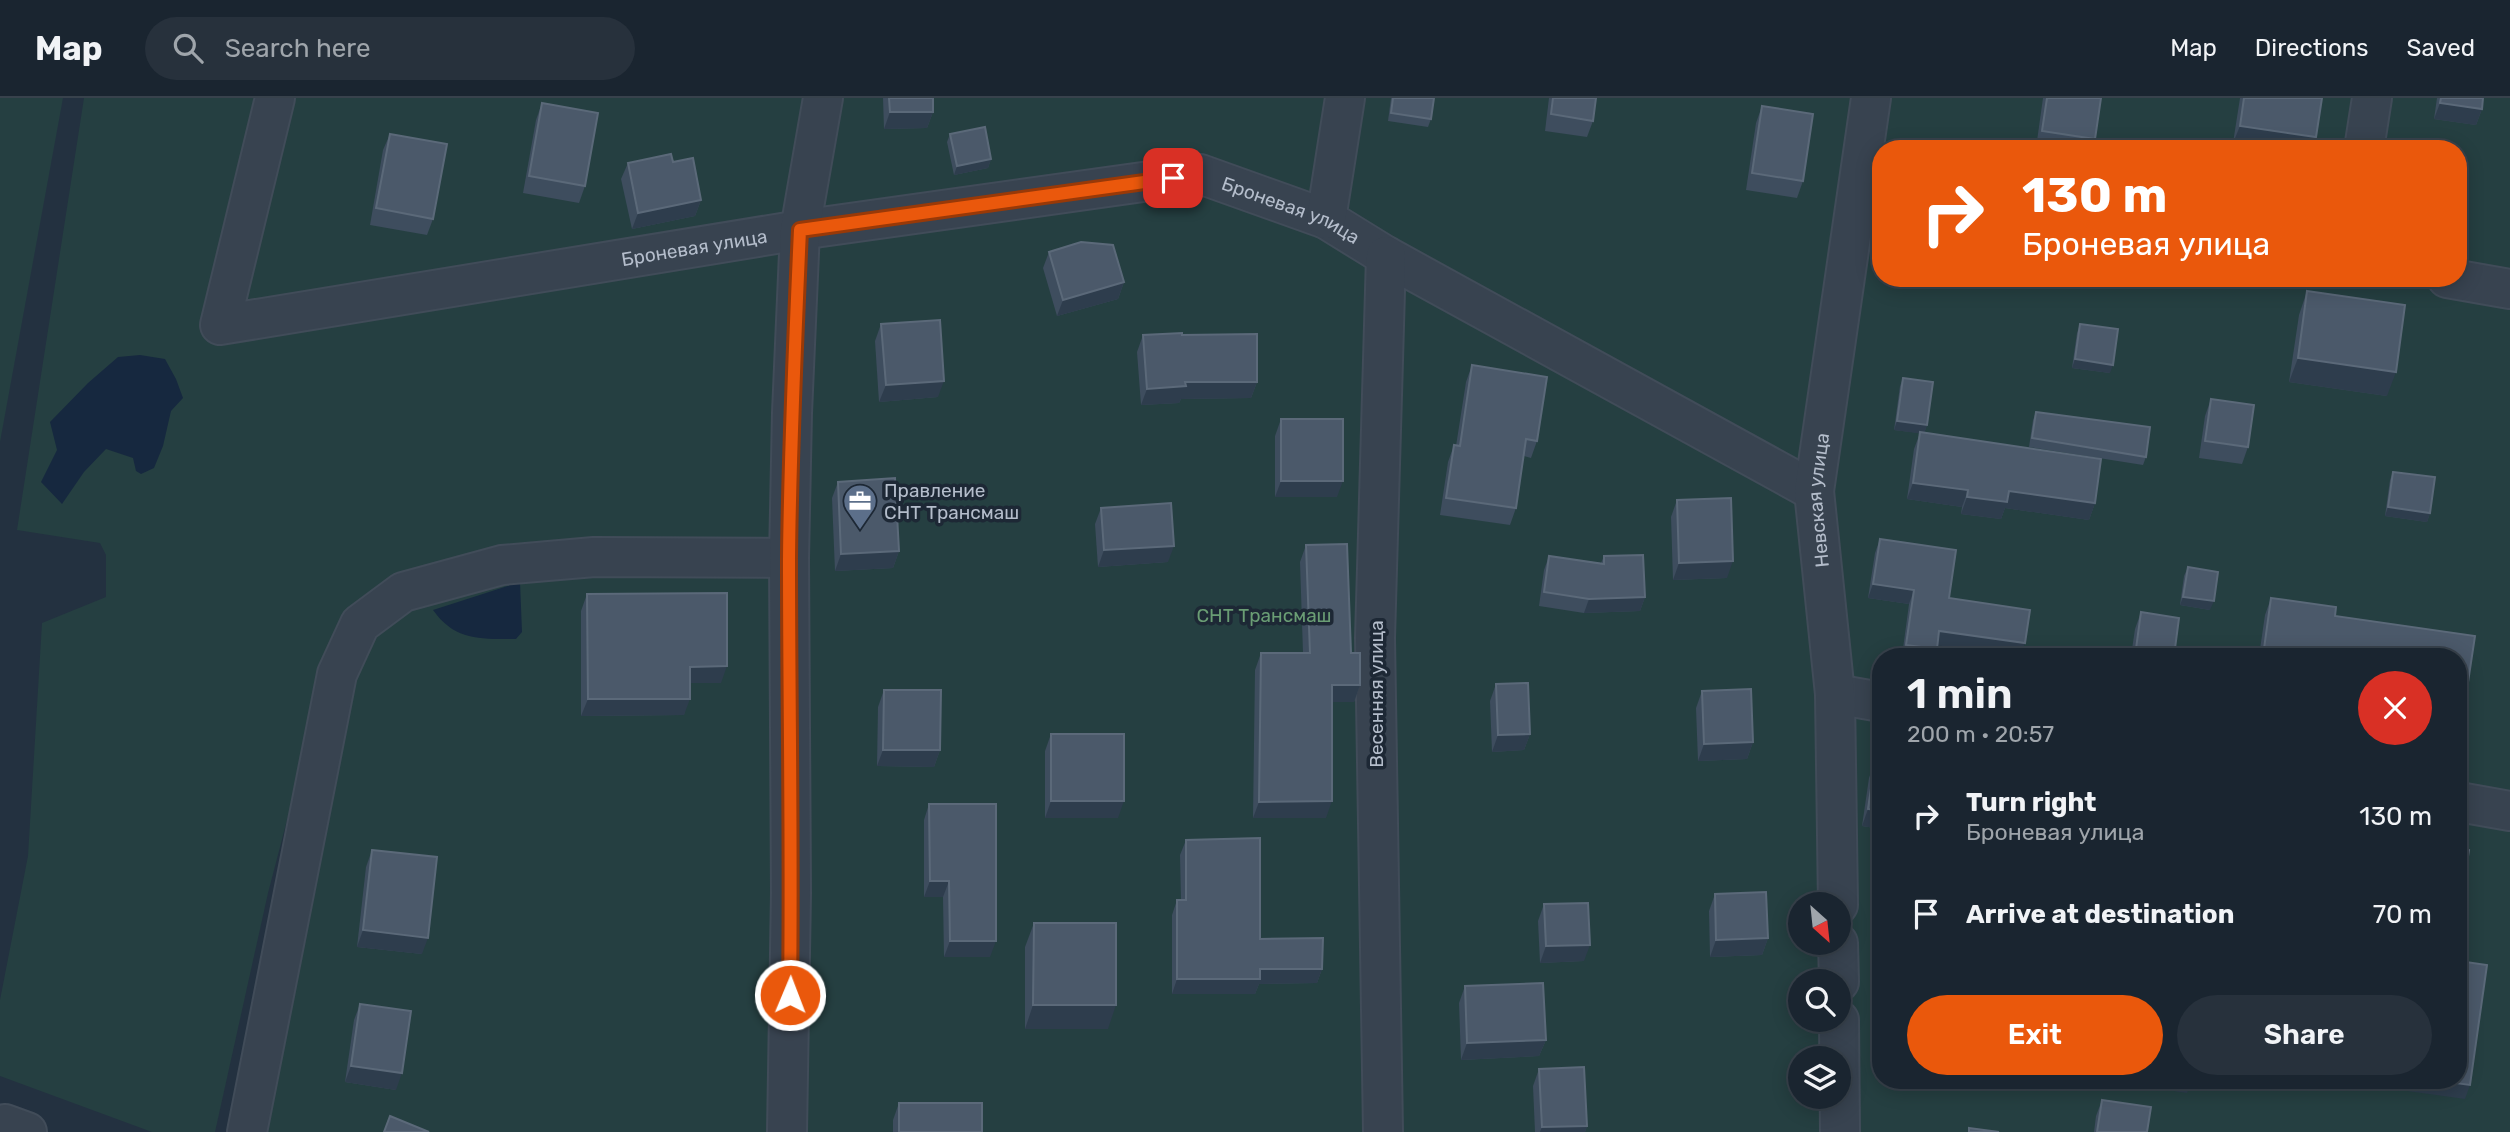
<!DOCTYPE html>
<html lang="en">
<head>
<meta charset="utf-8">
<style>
  :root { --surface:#1a2530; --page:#27313c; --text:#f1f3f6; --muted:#9fa5ab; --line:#38424c; --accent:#ea580c }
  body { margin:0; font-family:Rubik,sans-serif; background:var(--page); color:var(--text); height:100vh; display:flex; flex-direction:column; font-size:26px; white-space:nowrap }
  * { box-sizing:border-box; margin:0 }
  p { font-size:23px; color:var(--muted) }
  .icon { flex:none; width:38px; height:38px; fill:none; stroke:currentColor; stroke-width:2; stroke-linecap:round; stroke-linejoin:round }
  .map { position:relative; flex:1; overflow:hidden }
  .drawer { position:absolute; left:1872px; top:550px; width:595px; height:441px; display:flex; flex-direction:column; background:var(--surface); border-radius:28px; box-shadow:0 4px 18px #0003,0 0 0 2px var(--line) }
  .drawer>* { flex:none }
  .banner { position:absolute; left:1872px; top:42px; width:595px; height:147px; border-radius:28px; box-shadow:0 4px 18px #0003,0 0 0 2px var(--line); background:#ea580c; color:#fff; overflow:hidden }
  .needle { width:46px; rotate:153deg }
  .buttons { position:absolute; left:1788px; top:794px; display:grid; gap:14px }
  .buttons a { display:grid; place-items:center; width:63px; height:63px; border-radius:50%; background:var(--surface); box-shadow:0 4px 18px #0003,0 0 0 2px var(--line); font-size:35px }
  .pin { position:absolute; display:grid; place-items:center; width:60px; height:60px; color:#fff; margin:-30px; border-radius:14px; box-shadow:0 4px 10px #0006 }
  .me { position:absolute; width:77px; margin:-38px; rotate:1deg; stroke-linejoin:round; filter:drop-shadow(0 0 5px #0008) }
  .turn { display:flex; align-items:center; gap:24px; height:147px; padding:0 35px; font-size:32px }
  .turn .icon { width:91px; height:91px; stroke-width:2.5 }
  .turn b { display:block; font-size:49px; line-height:60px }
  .round { display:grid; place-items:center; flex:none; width:74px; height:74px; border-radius:37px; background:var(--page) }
  .overview { display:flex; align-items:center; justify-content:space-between; height:119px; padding:0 35px }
  h1 { font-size:42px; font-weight:600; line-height:52px }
  .cta { display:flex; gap:14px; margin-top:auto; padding:14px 35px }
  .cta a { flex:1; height:80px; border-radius:42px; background:var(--accent); color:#fff; font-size:28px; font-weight:600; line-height:80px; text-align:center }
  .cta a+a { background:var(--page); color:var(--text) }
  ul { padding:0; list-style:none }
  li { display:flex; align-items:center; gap:21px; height:98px; padding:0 35px }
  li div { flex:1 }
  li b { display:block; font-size:26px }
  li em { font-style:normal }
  header { display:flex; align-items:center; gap:42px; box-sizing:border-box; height:98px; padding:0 35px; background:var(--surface); border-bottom:2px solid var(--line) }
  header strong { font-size:33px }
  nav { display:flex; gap:38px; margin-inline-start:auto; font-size:24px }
  .search { width:490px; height:63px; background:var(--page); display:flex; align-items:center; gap:18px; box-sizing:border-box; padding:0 24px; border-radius:38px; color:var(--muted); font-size:26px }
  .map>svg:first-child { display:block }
  .green { fill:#253f41; fill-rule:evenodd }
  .water { fill:#16283f }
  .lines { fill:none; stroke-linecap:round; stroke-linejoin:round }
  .minor-casing { stroke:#414c59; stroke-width:42 }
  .minor { stroke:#384350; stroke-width:38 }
  .wall { fill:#3e4d5e }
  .shaded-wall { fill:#2e3d4d }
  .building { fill:#4b596a; stroke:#5b6979; stroke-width:2 }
  .route-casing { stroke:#983908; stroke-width:18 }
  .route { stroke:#ea580c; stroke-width:12 }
  .labels { text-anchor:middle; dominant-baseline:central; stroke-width:7; stroke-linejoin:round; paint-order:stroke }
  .street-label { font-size:19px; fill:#b4bdcb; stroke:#1d2835 }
  .poi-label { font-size:19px; fill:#b4bdcb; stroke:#1d2835; text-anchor:start }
  .park-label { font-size:19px; fill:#6a9d74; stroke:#1d2835 }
</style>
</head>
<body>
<header>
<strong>Map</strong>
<div class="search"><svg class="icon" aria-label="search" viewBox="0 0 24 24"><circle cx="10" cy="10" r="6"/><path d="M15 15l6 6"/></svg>Search here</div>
<nav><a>Map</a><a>Directions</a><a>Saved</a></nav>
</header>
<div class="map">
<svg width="2510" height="1034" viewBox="0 0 2510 1034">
  <rect width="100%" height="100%" fill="#233140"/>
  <g class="green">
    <polygon points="0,0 63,0 0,344"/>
    <path d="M84 0H2510V1034H226L297 684 268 795 215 1034H152L0 978V902L28 758 42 525 106 499V457L100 445 17 432ZM1881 51H2459V180H1881ZM1881 558H2459V982H1881ZM1801 807H1839V845H1801ZM1801 884H1839V922H1801ZM1801 961H1839V999H1801Z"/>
  </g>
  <g class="water">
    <polygon points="140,257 165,261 176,281 183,300 171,313 163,348 154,370 141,376 136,373 133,360 106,351 84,374 62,406 41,384 57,352 50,324 88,285 118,259"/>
    <path d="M520 484 522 534 516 541C480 541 455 543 433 512Z"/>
  </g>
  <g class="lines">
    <g class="minor-casing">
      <g id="minor">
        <path id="s1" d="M275 0 220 227 800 132 1200 76 1326 121 1386 158 1814 393"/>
        <polyline points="2364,51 2372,0"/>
        <polyline points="1326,121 1345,0"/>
        <polyline points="2447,180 2510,191"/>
        <polyline points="1835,596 1881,604"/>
        <polyline points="2459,704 2510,713"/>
        <path id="s2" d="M1838 807 1835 596 1814 393 1871 0"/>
        <polyline points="1838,845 1839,884"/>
        <polyline points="1839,922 1840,1034"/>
        <polyline points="5,1026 27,1034"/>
        <polyline points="247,1034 337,576 360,526 403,494 502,467 594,459 789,460"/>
        <polyline points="787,1034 791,795 789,460 792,315 800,132 823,0"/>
        <polyline points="1383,1034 1375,540 1386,158"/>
      </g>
    </g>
    <use href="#minor" class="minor"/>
  </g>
  <g class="wall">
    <polygon points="883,0 933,0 933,14 927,30 884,31"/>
    <polygon points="1391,0 1434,0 1431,21 1428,29 1388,23"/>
    <polygon points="1549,0 1596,0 1593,23 1587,39 1545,33"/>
    <polygon points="2043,0 2101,0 2095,41 2092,51 2036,50"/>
    <polygon points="2240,0 2322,0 2233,45"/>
    <polygon points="2437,0 2483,0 2482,11 2476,27 2434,21"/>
    <polygon points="542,5 585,88 579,105 523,95 536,22"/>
    <polygon points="1762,8 1803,83 1797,100 1746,92 1756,25"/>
    <polygon points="390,36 433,121 427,137 370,127 383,52"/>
    <polygon points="950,36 991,61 988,70 954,77 947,44"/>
    <polygon points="673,64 701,102 695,118 632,131 621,81 628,65"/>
    <polygon points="1049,154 1124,184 1118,201 1057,218 1043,170"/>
    <polygon points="2307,193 2387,298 2289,284 2299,217"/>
    <polygon points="881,226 938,299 879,304 875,243"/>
    <polygon points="2080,226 2110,275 2072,270 2077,235"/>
    <polygon points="1143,237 1182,237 1257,284 1251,300 1181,301 1179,305 1141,307 1137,254"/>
    <polygon points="1472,267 1537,343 1531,360 1524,358 1516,410 1510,427 1440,417 1448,364 1454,347 1456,348 1466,284"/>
    <polygon points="1903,280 1927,327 1924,335 2095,405 2089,422 2005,410 2001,421 1961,416 1962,409 1907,401 1914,351 1920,335 1894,332 1900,288"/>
    <polygon points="2211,301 2248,349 2242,366 2199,360 2205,318"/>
    <polygon points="2036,314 2146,359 2143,367 2029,349 2033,322"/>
    <polygon points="1281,321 1337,399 1275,399 1275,338"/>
    <polygon points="2393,374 2430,415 2427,424 2385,418 2390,382"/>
    <polygon points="838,384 899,453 893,470 835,473 832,400"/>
    <polygon points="1677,402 1727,480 1673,482 1671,419"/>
    <polygon points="1101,410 1168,464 1098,469 1095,426"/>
    <polygon points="1880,441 1956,452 1937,551 1934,558 1902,558 1909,506 1868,500 1875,455"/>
    <polygon points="1306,447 1351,555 1360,587 1354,604 1332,604 1326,720 1253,720 1255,572 1261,555 1303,555 1300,464"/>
    <polygon points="1549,458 1601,465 1604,458 1645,499 1640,513 1584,515 1539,508 1544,472"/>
    <polygon points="2188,469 2210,512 2180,507 2184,478"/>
    <polygon points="587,496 721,585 690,585 684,617 581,618 581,513"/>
    <polygon points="2271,500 2336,509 2335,518 2475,538 2467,591 2461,608 2459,607 2459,558 2259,558 2265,517"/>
    <polygon points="2141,514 2174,558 2131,558 2135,531"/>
    <polygon points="1496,586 1530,636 1524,652 1492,654 1490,603"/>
    <polygon points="884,592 940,652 934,669 877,668 878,609"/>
    <polygon points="1702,593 1753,644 1747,661 1698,663 1696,610"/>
    <polygon points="1051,636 1118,720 1045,720 1045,653"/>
    <polygon points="1875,663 1881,731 1862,728 1869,680"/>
    <polygon points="929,706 990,859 944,859 943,799 924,799 924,722"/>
    <polygon points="1186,742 1260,841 1322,871 1317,885 1259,886 1255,896 1172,896 1172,817 1177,802 1181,802 1180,757"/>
    <polygon points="372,752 422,856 357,849 366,769"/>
    <polygon points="1715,796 1768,840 1762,857 1710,859 1709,813"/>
    <polygon points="1544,806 1584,863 1540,865 1538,823"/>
    <polygon points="1034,825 1108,931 1025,931 1025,849"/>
    <polygon points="1465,888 1546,942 1539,958 1461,962 1459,905"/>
    <polygon points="360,906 396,992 345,984 354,922"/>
    <polygon points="1539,971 1587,1028 1585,1034 1535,1034 1533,988"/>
    <polygon points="2102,1002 2147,1034 2094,1034 2096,1018"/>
    <polygon points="899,1005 982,1034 893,1034 893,1022"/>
  </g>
  <g class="shaded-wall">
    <polygon points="2440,5 2482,11 2476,27 2434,21"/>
    <polygon points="890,14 933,14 927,30 884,31"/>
    <polygon points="2240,28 2316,39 2312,51 2275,51 2233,45"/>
    <polygon points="991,61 988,70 954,77 957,68"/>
    <polygon points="701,102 695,118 632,131 638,115"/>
    <polygon points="1124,184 1118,201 1057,218 1063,202"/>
    <polygon points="2298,260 2396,274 2387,298 2289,284"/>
    <polygon points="2075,261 2113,267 2110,275 2072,270"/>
    <polygon points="944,283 938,299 879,304 886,287"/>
    <polygon points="1185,284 1257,284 1251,300 1181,301 1179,305 1141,307 1147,291"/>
    <polygon points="1897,323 1927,327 1924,336 1894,332"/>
    <polygon points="1281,383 1343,383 1337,399 1275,399"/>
    <polygon points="1913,385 1968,392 1962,409 1907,401"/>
    <polygon points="2009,393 2095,405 2089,422 2005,410 2001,421 1961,416 1967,399"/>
    <polygon points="2388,409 2430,415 2427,424 2385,418"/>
    <polygon points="1174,448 1168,464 1098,469 1104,452"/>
    <polygon points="899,453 893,470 835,473 841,456"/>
    <polygon points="1733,463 1727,480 1673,482 1679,465"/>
    <polygon points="1873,486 1914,492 1909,506 1868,500"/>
    <polygon points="1645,499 1640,513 1584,515 1589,501"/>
    <polygon points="2183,499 2214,503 2210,512 2180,507"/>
    <polygon points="1939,533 2025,545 2020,558 1934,547"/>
    <polygon points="1906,547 1937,551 1934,558 1902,558"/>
    <polygon points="727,568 721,585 684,585 690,569"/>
    <polygon points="1332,587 1360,587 1354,604 1326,604"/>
    <polygon points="2459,590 2467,591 2461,608 2459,607"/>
    <polygon points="588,601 690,601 684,617 581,618"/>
    <polygon points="1530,636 1524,652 1492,654 1498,637"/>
    <polygon points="1753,644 1747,661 1698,663 1704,646"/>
    <polygon points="883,652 940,652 934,669 877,668"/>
    <polygon points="1051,703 1124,703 1118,720 1045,720"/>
    <polygon points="1332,703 1326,720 1253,720 1259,704"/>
    <polygon points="1868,711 1881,713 1881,731 1862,728"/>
    <polygon points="930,783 949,783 943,799 924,799"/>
    <polygon points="363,832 428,840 422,856 357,849"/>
    <polygon points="1768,840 1762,857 1710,859 1716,842"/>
    <polygon points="950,843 996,843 990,859 944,859"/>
    <polygon points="1590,847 1584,863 1540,865 1546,848"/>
    <polygon points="1260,871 1322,871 1317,885 1259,886 1255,896 1172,896 1177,881"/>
    <polygon points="1033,907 1116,907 1108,931 1025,931"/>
    <polygon points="1546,942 1539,958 1461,962 1467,945"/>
    <polygon points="351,968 402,975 396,992 345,984"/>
    <polygon points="2157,982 2192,982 2187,995 2154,990"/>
    <polygon points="2328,982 2433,982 2470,987 2465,1001"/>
    <polygon points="1587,1028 1585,1034 1540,1034 1542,1029"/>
  </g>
  <g class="building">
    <polygon points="889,0 933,0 933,14 890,14"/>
    <polygon points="1393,0 1434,0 1431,21 1391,15"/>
    <polygon points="1553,0 1596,0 1593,23 1551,16"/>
    <polygon points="2047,0 2101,0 2095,41 2042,33"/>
    <polygon points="2244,0 2322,0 2316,39 2240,28"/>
    <polygon points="2441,0 2483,0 2482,11 2440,5"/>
    <polygon points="542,5 598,15 585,88 529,78"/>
    <polygon points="1762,8 1813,16 1803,83 1752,75"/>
    <polygon points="985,29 991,61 957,68 950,36"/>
    <polygon points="390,36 447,46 433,121 376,110"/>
    <polygon points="671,56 673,64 693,60 701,102 638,115 628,65"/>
    <polygon points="1081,144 1113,147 1124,184 1063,202 1049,154"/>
    <polygon points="2307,193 2405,207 2396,274 2298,260"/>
    <polygon points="940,222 944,283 886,287 881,226"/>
    <polygon points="2080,226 2118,231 2113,267 2075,261"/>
    <polygon points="1182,235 1182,237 1257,236 1257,284 1185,284 1186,288 1147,291 1143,237"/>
    <polygon points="1472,267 1547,279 1537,343 1526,341 1516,410 1446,400 1454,347 1460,348"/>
    <polygon points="1903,280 1933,284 1927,327 1897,323"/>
    <polygon points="2211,301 2254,307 2248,349 2205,343"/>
    <polygon points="2036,314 2150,329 2146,359 2032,340"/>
    <rect x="1281" y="321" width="62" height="62"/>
    <polygon points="1920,334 2101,361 2095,405 2009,393 2007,404 1967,399 1968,392 1913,385"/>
    <polygon points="2393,374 2435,379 2430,415 2388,409"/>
    <polygon points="895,380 899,453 841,456 838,384"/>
    <polygon points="1731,400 1733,463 1679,465 1677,402"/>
    <polygon points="1171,405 1174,448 1104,452 1101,410"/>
    <polygon points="1880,441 1956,452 1949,500 2030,512 2025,545 1939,533 1937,551 1906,547 1914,492 1873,486"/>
    <polygon points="1347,446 1351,555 1360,555 1360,587 1332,587 1332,703 1259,704 1261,555 1310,555 1306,447"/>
    <polygon points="1643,457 1645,499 1589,501 1544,494 1549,458 1604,466 1604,458"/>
    <polygon points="2188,469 2218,474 2214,503 2183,499"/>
    <polygon points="727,495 727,568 690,569 690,601 588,601 587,496"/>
    <polygon points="2271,500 2336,509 2335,518 2475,538 2467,591 2459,590 2459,558 2263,558"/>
    <polygon points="2141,514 2179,520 2174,558 2135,558"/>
    <polygon points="1528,585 1530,636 1498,637 1496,586"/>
    <polygon points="1751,591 1753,644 1704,646 1702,593"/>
    <polygon points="884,592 941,592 940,652 883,652"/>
    <rect x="1051" y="636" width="73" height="67"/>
    <polygon points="1875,663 1881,664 1881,713 1868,711"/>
    <polygon points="929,706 996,706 996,843 950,843 949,783 930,783"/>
    <polygon points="1260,740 1260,841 1323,840 1322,871 1260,871 1260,881 1177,881 1177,802 1186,802 1186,742"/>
    <polygon points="2459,750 2469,752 2460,811 2459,811"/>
    <polygon points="372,752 437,759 428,840 363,832"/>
    <polygon points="1766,794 1768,840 1716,842 1715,796"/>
    <polygon points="1588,805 1590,847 1546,848 1544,806"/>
    <polygon points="1034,825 1116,825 1116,907 1033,907"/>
    <polygon points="2459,863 2487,867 2470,987 2433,982 2459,982"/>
    <polygon points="1543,885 1546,942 1467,945 1465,888"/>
    <polygon points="360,906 411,913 402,975 351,968"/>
    <polygon points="1584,969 1587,1028 1542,1029 1539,971"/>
    <polygon points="2102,1002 2151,1009 2147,1034 2097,1034"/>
    <rect x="899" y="1005" width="83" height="29"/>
    <polygon points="390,1018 429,1034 384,1034"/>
    <polygon points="1969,1030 1999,1034 1969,1034"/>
  </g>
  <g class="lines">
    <g class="route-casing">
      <path id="route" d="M790 897C792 751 789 606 789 461 790 352 795 242 800 132L1173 80"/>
    </g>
    <use href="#route" class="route"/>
  </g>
  <defs>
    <g id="office-pin" transform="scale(1.75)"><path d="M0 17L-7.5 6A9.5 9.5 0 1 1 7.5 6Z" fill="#5c6f8a" stroke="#1d2835"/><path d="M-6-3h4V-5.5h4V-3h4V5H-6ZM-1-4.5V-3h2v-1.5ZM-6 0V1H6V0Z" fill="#fff"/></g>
  </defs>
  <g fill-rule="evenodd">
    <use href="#office-pin" x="860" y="403"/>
  </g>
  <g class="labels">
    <g class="street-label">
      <text stroke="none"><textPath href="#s1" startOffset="1323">Броневая улица</textPath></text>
      <text stroke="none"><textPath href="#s1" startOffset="714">Броневая улица</textPath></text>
      <text stroke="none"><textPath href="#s2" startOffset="406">Невская улица</textPath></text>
      <text transform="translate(1376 596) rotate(-90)">Весенняя улица</text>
    </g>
    <g class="poi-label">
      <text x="884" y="392">Правление<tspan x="884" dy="22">СНТ Трансмаш</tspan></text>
    </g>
    <g class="park-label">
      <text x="1264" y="517">СНТ Трансмаш</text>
    </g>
  </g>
</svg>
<div class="buttons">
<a><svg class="needle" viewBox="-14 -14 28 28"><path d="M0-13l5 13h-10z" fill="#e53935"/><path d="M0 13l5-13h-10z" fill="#9fa5ab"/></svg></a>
<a><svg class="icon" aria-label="search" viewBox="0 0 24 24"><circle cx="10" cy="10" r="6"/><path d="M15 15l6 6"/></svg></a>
<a><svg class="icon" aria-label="layers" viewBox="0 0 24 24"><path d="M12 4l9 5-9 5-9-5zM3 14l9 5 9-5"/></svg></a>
</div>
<div class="pin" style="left:1173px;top:80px;background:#d93025"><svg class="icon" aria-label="arrive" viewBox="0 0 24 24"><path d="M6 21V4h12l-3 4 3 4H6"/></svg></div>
<svg class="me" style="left:790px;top:897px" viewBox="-20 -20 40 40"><circle r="17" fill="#ea580c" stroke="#fff" stroke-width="3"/><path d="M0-11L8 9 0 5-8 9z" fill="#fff"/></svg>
<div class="banner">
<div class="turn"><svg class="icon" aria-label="right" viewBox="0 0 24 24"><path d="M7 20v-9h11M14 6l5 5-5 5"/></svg><div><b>130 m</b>Броневая улица</div></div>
</div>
<section class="drawer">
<div class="overview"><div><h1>1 min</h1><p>200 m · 20:57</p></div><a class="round" style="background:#d93025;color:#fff"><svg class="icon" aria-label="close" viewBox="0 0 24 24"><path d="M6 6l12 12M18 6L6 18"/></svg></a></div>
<ul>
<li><svg class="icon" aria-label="right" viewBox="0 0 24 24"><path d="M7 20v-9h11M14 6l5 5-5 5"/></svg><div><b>Turn right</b><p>Броневая улица</p></div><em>130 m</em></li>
<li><svg class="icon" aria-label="arrive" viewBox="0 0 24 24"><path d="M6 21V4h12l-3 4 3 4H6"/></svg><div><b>Arrive at destination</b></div><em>70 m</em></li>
</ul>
<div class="cta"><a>Exit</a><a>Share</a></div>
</section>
</div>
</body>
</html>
